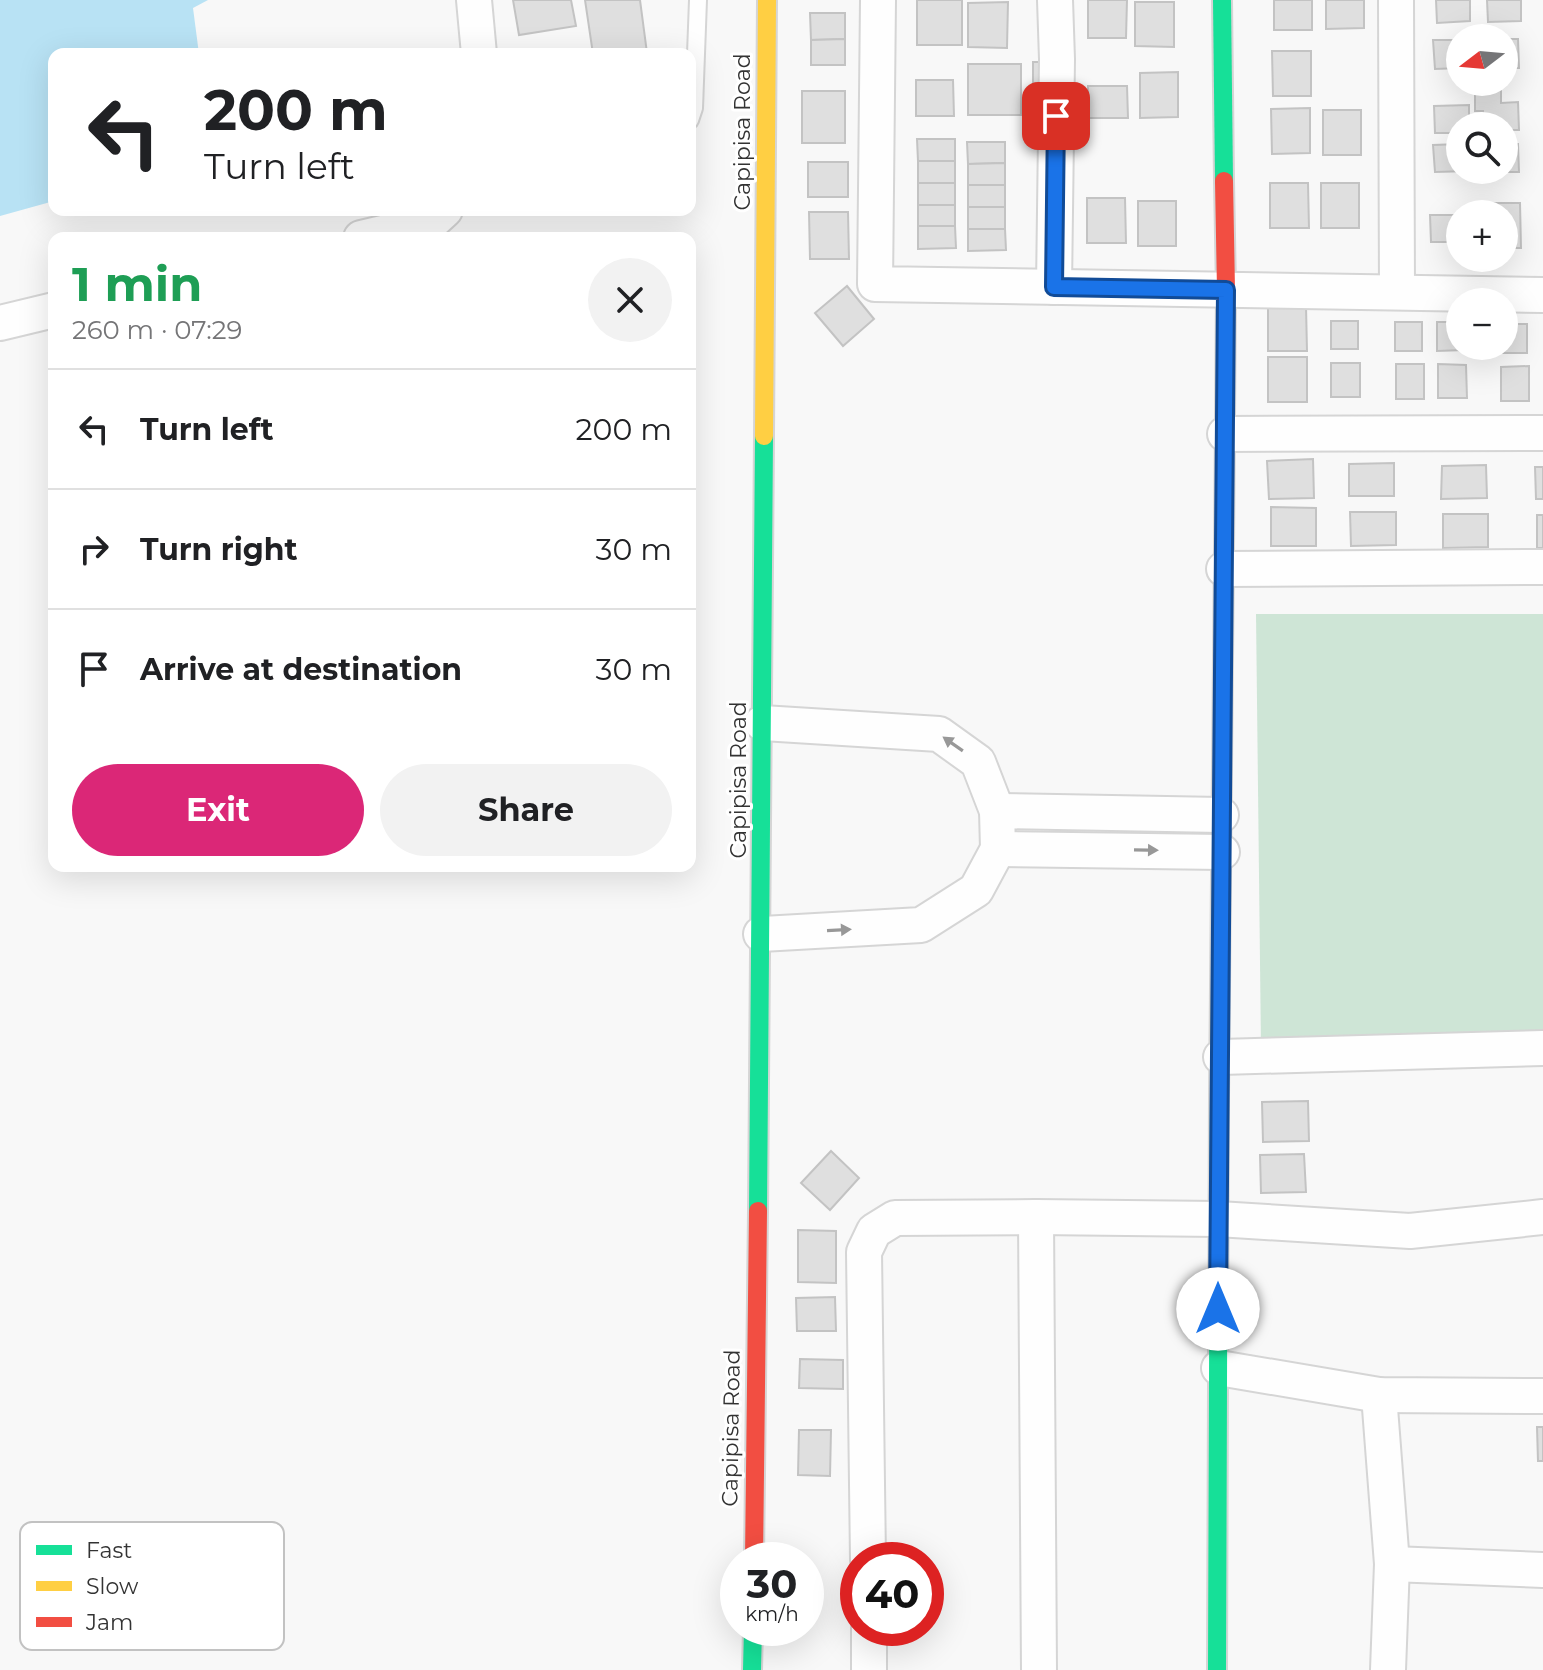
<!DOCTYPE html>
<html lang="en">
<head>
<meta charset="utf-8">
<style>
  :root { --surface:#fff; --page:#f2f2f2; --text:#202124; --muted:#757577; --line:#e0e0e0; --accent:#db2777 }
  body { margin:0; font-family:Montserrat,sans-serif; background:var(--page); color:var(--text); height:100vh; display:flex; flex-direction:column; font-size:30px; white-space:nowrap }
  * { box-sizing:border-box; margin:0 }
  p { font-size:26px; color:var(--muted) }
  .icon { flex:none; width:44px; height:44px; fill:none; stroke:currentColor; stroke-width:2; stroke-linecap:round; stroke-linejoin:round }
  .map { position:relative; flex:1; overflow:hidden }
  .side { position:absolute; left:48px; top:232px; width:648px; height:640px; display:flex; flex-direction:column; background:var(--surface); border-radius:16px; box-shadow:0 8px 32px #0002 }
  .side>* { flex:none }
  .banner { position:absolute; left:48px; top:48px; width:648px; height:168px; border-radius:16px; box-shadow:0 8px 32px #0002; background:#fff; color:var(--text); overflow:hidden }
  .needle { width:52px; rotate:254deg }
  .tools { position:absolute; left:1446px; top:24px; display:grid; gap:16px }
  .tools a { display:grid; place-items:center; width:72px; height:72px; border-radius:50%; background:var(--surface); box-shadow:0 8px 32px #0002; font-size:40px }
  .speed { position:absolute; left:720px; top:1542px; display:flex; gap:16px; font-size:40px; font-weight:700; text-align:center }
  .speed>* { display:grid; place-content:center; width:104px; height:104px; border-radius:50%; background:var(--surface); box-shadow:0 8px 32px #0002; line-height:1 }
  .speed small { font-size:20px; font-weight:400 }
  .speed .limit { border:12px solid #d22; background:#fff; color:#111 }
  .pin { position:absolute; display:grid; place-items:center; width:68px; height:68px; color:#fff; margin:-34px; border-radius:16px; box-shadow:0 4px 12px #0006 }
  .me { position:absolute; width:88px; margin:-44px; rotate:0deg; stroke-linejoin:round; filter:drop-shadow(0 0 6px #0008) }
  .turn { display:flex; align-items:center; gap:28px; height:168px; padding:0 24px; font-size:36px }
  .turn .icon { width:104px; height:104px; stroke-width:2.5 }
  .turn b { display:block; font-size:56px; line-height:68px }
  .round { display:grid; place-items:center; flex:none; width:84px; height:84px; border-radius:42px; background:var(--page) }
  .head { display:flex; align-items:center; justify-content:space-between; height:136px; padding:0 24px }
  h1 { font-size:48px; font-weight:700; line-height:60px; color:#1e9e55 }
  .action { display:flex; gap:16px; margin-top:auto; padding:16px 24px }
  .action a { flex:1; height:92px; border-radius:48px; background:var(--accent); color:#fff; font-size:32px; font-weight:700; line-height:92px; text-align:center }
  .action a+a { background:var(--page); color:var(--text) }
  ul { padding:0; list-style:none }
  li { display:flex; align-items:center; gap:24px; height:120px; padding:0 24px; border-top:2px solid var(--line) }
  li div { flex:1 }
  li b { display:block; font-size:30px }
  li em { font-style:normal }
  .map>svg:first-child { display:block }
  .green { fill:#cee5d6 }
  .water { fill:#b8e2f4 }
  .building { fill:#dfdfdf; stroke:#c3c3c3; stroke-width:2 }
  .lines { fill:none; stroke-linecap:round; stroke-linejoin:round }
  .lane-casing { stroke:#d5d5d5; stroke-width:20 }
  .street-casing { stroke:#d5d5d5; stroke-width:38 }
  .fast-casing { stroke:#d5d5d5; stroke-width:22 }
  .slow-casing { stroke:#d5d5d5; stroke-width:22 }
  .jam-casing { stroke:#d5d5d5; stroke-width:22 }
  .lane { stroke:#fefefe; stroke-width:16 }
  .street { stroke:#fefefe; stroke-width:34 }
  .fast { stroke:#16e098; stroke-width:18 }
  .slow { stroke:#ffcf43; stroke-width:18 }
  .jam { stroke:#f24e42; stroke-width:18 }
  .oneway { fill:#989898 }
  .route-casing { stroke:#114b97; stroke-width:20 }
  .route { stroke:#1a73e8; stroke-width:14 }
  .labels { text-anchor:middle; dominant-baseline:central; stroke-width:6; stroke-linejoin:round; paint-order:stroke }
  .street-label { font-size:22px; fill:#333; stroke:#fff }
  .key { fill:#fff; stroke:#c2c2c2; stroke-width:2 }
  .key-label { font-size:22px; fill:#333 }
</style>
</head>
<body>
<div class="map">
<svg width="1543" height="1670" viewBox="0 0 1543 1670">
  <rect width="100%" height="100%" fill="#f8f8f8"/>
  <polygon class="green" points="1256,614 1543,614 1543,1036 1261,1050"/>
  <polygon class="water" points="0,0 208,0 193,8 199,54 54,54 54,201 0,216"/>
  <g class="building">
    <polygon points="513,0 571,0 576,26 519,35"/>
    <polygon points="585,0 640,0 647,53 593,54"/>
    <rect x="917" y="0" width="45" height="45"/>
    <polygon points="1088,0 1127,0 1126,38 1088,38"/>
    <rect x="1274" y="0" width="38" height="30"/>
    <polygon points="1326,0 1364,0 1364,28 1326,29"/>
    <polygon points="1436,0 1470,0 1470,21 1437,23"/>
    <polygon points="1487,0 1521,0 1521,21 1488,22"/>
    <polygon points="1008,2 1007,48 968,47 968,3"/>
    <polygon points="1135,2 1174,2 1174,47 1135,46"/>
    <polygon points="810,13 845,13 845,39 811,40"/>
    <polygon points="845,39 845,65 811,65 811,40"/>
    <polygon points="1504,39 1518,39 1519,68 1504,68"/>
    <polygon points="1433,40 1460,40 1460,68 1435,69"/>
    <polygon points="1272,51 1311,51 1311,96 1273,96"/>
    <polygon points="1033,62 1054,62 1053,102 1033,102"/>
    <rect x="968" y="64" width="53" height="51"/>
    <polygon points="1178,72 1178,117 1140,118 1140,73"/>
    <polygon points="916,80 953,80 954,116 916,116"/>
    <polygon points="1088,86 1127,86 1128,118 1088,118"/>
    <polygon points="1501,87 1501,103 1518,102 1519,130 1504,130 1504,126 1483,126 1483,111 1475,111 1475,88"/>
    <rect x="802" y="91" width="43" height="52"/>
    <polygon points="1053,101 1053,140 1033,140 1033,102"/>
    <polygon points="1469,105 1469,126 1460,126 1460,133 1435,133 1434,106"/>
    <polygon points="1310,108 1310,153 1272,154 1271,109"/>
    <rect x="1323" y="110" width="38" height="45"/>
    <polygon points="917,139 955,139 955,161 918,161"/>
    <polygon points="967,142 1005,142 1005,163 968,164"/>
    <polygon points="1460,144 1460,170 1470,171 1435,172 1433,145"/>
    <polygon points="1518,144 1519,172 1483,172 1483,170 1504,170 1504,145"/>
    <rect x="918" y="161" width="37" height="22"/>
    <rect x="808" y="162" width="40" height="35"/>
    <polygon points="1005,163 1005,185 968,185 968,164"/>
    <rect x="918" y="183" width="37" height="22"/>
    <polygon points="1270,183 1308,183 1309,228 1270,228"/>
    <rect x="1321" y="183" width="38" height="45"/>
    <rect x="968" y="185" width="37" height="22"/>
    <polygon points="1087,198 1125,198 1126,243 1087,243"/>
    <rect x="1138" y="201" width="38" height="45"/>
    <polygon points="1482,203 1520,203 1521,248 1504,248 1504,214 1482,214"/>
    <rect x="918" y="205" width="37" height="21"/>
    <rect x="968" y="207" width="37" height="22"/>
    <polygon points="809,212 848,212 849,259 810,259"/>
    <polygon points="1430,215 1460,215 1460,242 1431,242"/>
    <polygon points="918,226 955,226 956,248 918,249"/>
    <polygon points="968,229 1005,229 1006,250 968,251"/>
    <polygon points="847,286 874,319 843,346 815,313"/>
    <polygon points="1268,306 1306,306 1307,351 1268,351"/>
    <rect x="1331" y="321" width="27" height="28"/>
    <rect x="1395" y="322" width="27" height="29"/>
    <polygon points="1437,322 1460,322 1460,346 1464,346 1464,350 1437,351"/>
    <polygon points="1504,324 1527,324 1527,353 1500,353 1500,346 1504,346"/>
    <rect x="1268" y="357" width="39" height="45"/>
    <rect x="1331" y="363" width="29" height="34"/>
    <rect x="1396" y="364" width="28" height="35"/>
    <polygon points="1438,364 1466,365 1467,398 1438,398"/>
    <polygon points="1529,366 1529,401 1501,401 1501,367"/>
    <polygon points="1313,459 1314,498 1269,499 1267,461"/>
    <polygon points="1394,463 1394,496 1349,496 1349,464"/>
    <polygon points="1486,465 1487,498 1441,499 1442,466"/>
    <polygon points="1535,467 1543,467 1543,499 1536,499"/>
    <polygon points="1271,507 1316,508 1316,546 1271,546"/>
    <polygon points="1350,512 1396,512 1396,545 1351,546"/>
    <polygon points="1443,514 1488,514 1488,547 1443,548"/>
    <rect x="1537" y="515" width="6" height="33"/>
    <polygon points="1308,1101 1309,1141 1263,1142 1262,1102"/>
    <polygon points="831,1151 859,1178 830,1210 801,1183"/>
    <polygon points="1304,1154 1306,1192 1261,1193 1260,1155"/>
    <polygon points="798,1230 836,1231 836,1283 798,1282"/>
    <polygon points="835,1297 836,1331 797,1331 796,1298"/>
    <polygon points="800,1359 843,1360 843,1389 799,1388"/>
    <polygon points="1537,1427 1543,1427 1543,1461 1538,1461"/>
    <polygon points="799,1430 831,1430 830,1476 798,1475"/>
  </g>
  <g class="lines">
    <g class="lane-casing">
      <polyline id="lane" points="690,120 694,108 698,0"/>
    </g>
    <g class="street-casing">
      <g id="street">
        <polyline points="474,0 479,54"/>
        <polyline points="878,0 875,284 1543,295"/>
        <polyline points="1396,0 1397,292"/>
        <polyline points="361,238 433,221 445,210"/>
        <polyline points="1054,287 1057,59 1055,0"/>
        <polyline points="0,323 54,310"/>
        <polyline points="1225,434 1543,433"/>
        <polyline points="1224,569 1543,567"/>
        <polyline points="997,811 1221,815"/>
        <polyline points="998,849 1222,852"/>
        <polyline points="761,934 921,925 976,890 998,849 997,811 978,762 939,734 762,723"/>
        <polyline points="1221,1057 1543,1048"/>
        <polyline points="1036,1217 1039,1670"/>
        <polyline points="1219,1368 1379,1395 1543,1396"/>
        <polyline points="1379,1395 1392,1564 1388,1670"/>
        <polyline points="868,1560 864,1252 874,1231 895,1218 1036,1217 1218,1219 1410,1231 1543,1217"/>
        <polyline points="1392,1564 1543,1570"/>
        <polyline points="869,1628 869,1670"/>
      </g>
    </g>
    <g class="fast-casing">
      <g id="fast">
        <polyline points="1222,0 1224,181"/>
        <polyline points="758,1211 764,436"/>
        <polyline points="752,1670 753,1628"/>
        <polyline points="1217,1670 1219,1096"/>
      </g>
    </g>
    <g class="slow-casing">
      <g id="slow">
        <polyline points="764,436 767,0"/>
        <polyline points="1219,1096 1224,548"/>
      </g>
    </g>
    <g class="jam-casing">
      <g id="jam">
        <polyline points="1224,548 1226,290 1224,181"/>
        <polyline points="754,1560 758,1211"/>
      </g>
    </g>
    <use href="#lane" class="lane"/>
    <use href="#street" class="street"/>
    <use href="#fast" class="fast"/>
    <use href="#slow" class="slow"/>
    <use href="#jam" class="jam"/>
  </g>
  <defs><path id="oneway-solid" d="M-6-.8H1V-3.2L6.5 0L1 3.2V.8H-6Z" transform="scale(2)"/></defs>
  <g class="oneway">
    <use href="#oneway-solid" transform="translate(953 744) rotate(-145)"/>
    <use href="#oneway-solid" transform="translate(1146 850) rotate(1)"/>
    <use href="#oneway-solid" transform="translate(839 930) rotate(-3)"/>
  </g>
  <g class="lines">
    <g class="route-casing">
      <polyline id="route" points="1056,116 1054,287 1226,290 1218,1309"/>
    </g>
    <use href="#route" class="route"/>
  </g>
  <g class="labels">
    <g class="street-label">
      <text transform="translate(742 132) rotate(-90)">Capipisa Road</text>
      <text transform="translate(738 780) rotate(-90)">Capipisa Road</text>
      <text transform="translate(731 1428) rotate(-89)">Capipisa Road</text>
    </g>
  </g>
  <rect x="20" y="1522" width="264" height="128" rx="12" class="key"/>
  <rect x="36" y="1545" width="36" height="10" fill="#16e098"/>
  <rect x="36" y="1581" width="36" height="10" fill="#ffcf43"/>
  <rect x="36" y="1617" width="36" height="10" fill="#f24e42"/>
  <g class="key-label">
    <text x="86" y="1558">Fast</text>
    <text x="86" y="1594">Slow</text>
    <text x="86" y="1630">Jam</text>
  </g>
</svg>
<div class="tools">
<a><svg class="needle" viewBox="-14 -14 28 28"><path d="M0-13l5 13h-10z" fill="#e53935"/><path d="M0 13l5-13h-10z" fill="#757577"/></svg></a>
<a><svg class="icon" aria-label="search" viewBox="0 0 24 24"><circle cx="10" cy="10" r="6"/><path d="M15 15l6 6"/></svg></a>
<a>+</a>
<a>−</a>
</div>
<div class="speed"><div>30<small>km/h</small></div><div class="limit">40</div></div>
<div class="pin" style="left:1056px;top:116px;background:#d93025"><svg class="icon" aria-label="arrive" viewBox="0 0 24 24"><path d="M6 21V4h12l-3 4 3 4H6"/></svg></div>
<svg class="me" style="left:1218px;top:1309px" viewBox="-20 -20 40 40"><circle r="19" fill="#fff"/><path d="M0-13L10 11 0 6-10 11z" fill="#1a73e8"/></svg>
<div class="banner">
<div class="turn"><svg class="icon" aria-label="left" viewBox="0 0 24 24"><path d="M17 20v-9H6M10 6l-5 5 5 5"/></svg><div><b>200 m</b>Turn left</div></div>
</div>
<section class="side">
<div class="head"><div><h1>1 min</h1><p>260 m · 07:29</p></div><a class="round"><svg class="icon" aria-label="close" viewBox="0 0 24 24"><path d="M6 6l12 12M18 6L6 18"/></svg></a></div>
<ul>
<li><svg class="icon" aria-label="left" viewBox="0 0 24 24"><path d="M17 20v-9H6M10 6l-5 5 5 5"/></svg><div><b>Turn left</b></div><em>200 m</em></li>
<li><svg class="icon" aria-label="right" viewBox="0 0 24 24"><path d="M7 20v-9h11M14 6l5 5-5 5"/></svg><div><b>Turn right</b></div><em>30 m</em></li>
<li><svg class="icon" aria-label="arrive" viewBox="0 0 24 24"><path d="M6 21V4h12l-3 4 3 4H6"/></svg><div><b>Arrive at destination</b></div><em>30 m</em></li>
</ul>
<div class="action"><a>Exit</a><a>Share</a></div>
</section>
</div>
</body>
</html>
